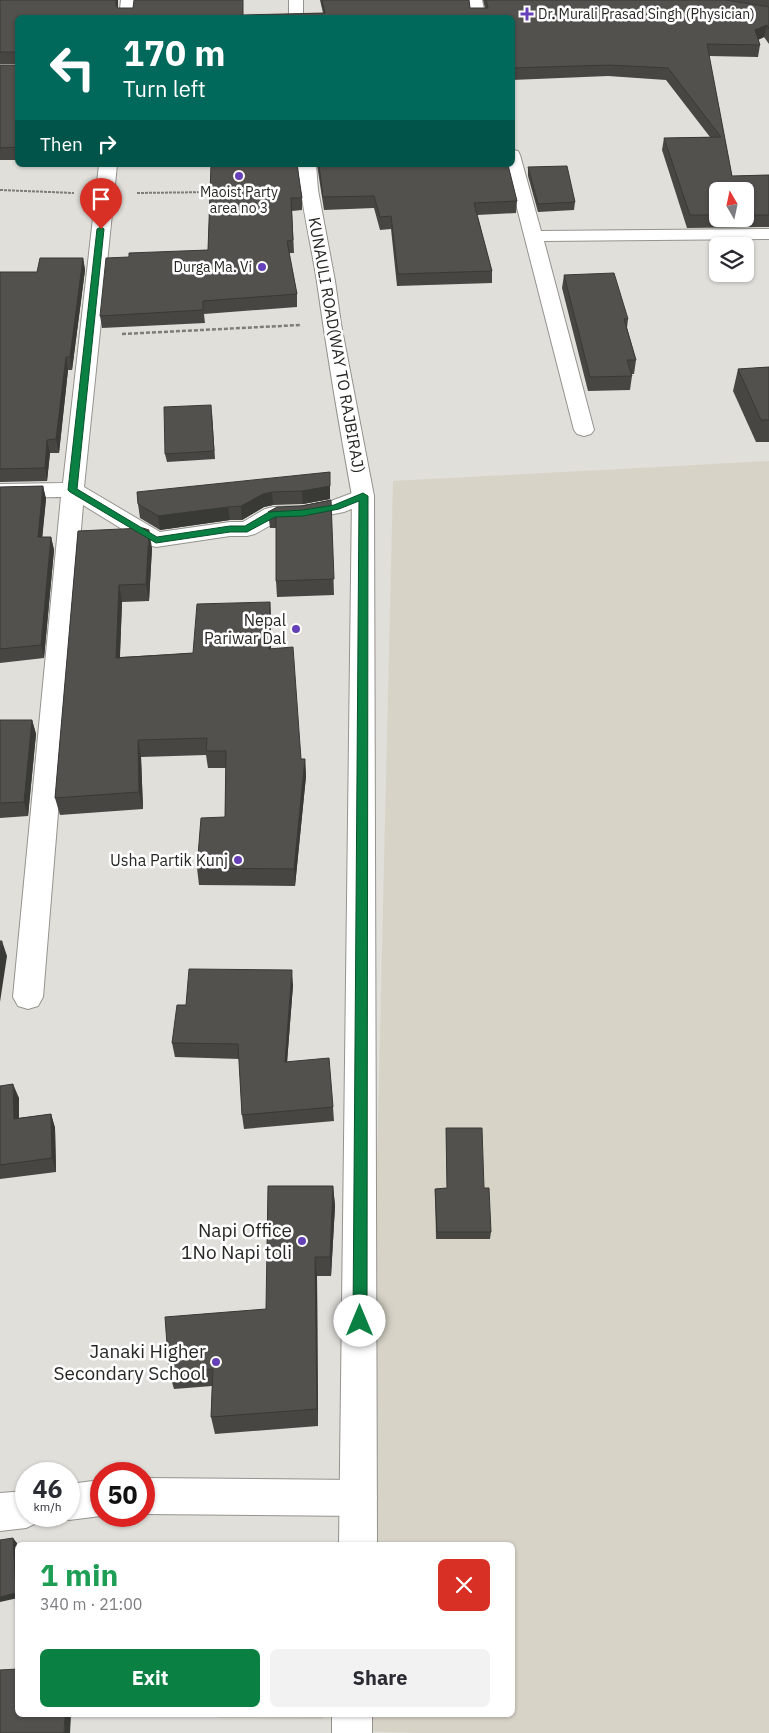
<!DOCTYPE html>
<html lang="en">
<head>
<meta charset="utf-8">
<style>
  :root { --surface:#fff; --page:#f2f2f3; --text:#2b2b33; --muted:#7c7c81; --accent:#0b8043 }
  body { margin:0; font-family:"IBM Plex Sans",sans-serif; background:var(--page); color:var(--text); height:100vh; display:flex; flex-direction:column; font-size:19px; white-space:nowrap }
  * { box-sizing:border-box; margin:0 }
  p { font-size:16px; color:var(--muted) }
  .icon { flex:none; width:28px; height:28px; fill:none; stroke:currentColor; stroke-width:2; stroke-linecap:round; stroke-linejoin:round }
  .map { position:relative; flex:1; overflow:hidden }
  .drawer { position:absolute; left:15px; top:1542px; width:500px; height:175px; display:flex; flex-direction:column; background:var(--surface); border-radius:8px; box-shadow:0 1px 4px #0004 }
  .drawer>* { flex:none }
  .guide { position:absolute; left:15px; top:15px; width:500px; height:152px; border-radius:8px; box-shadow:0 1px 4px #0004; background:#00695c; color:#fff; overflow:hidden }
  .needle { width:32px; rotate:351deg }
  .buttons { position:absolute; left:709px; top:182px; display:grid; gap:10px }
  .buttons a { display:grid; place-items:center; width:45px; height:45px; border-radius:8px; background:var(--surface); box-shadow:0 1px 4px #0004; font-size:25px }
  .speed { position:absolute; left:15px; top:1462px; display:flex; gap:10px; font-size:25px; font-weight:700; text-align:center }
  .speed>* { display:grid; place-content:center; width:65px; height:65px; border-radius:50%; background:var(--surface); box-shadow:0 1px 4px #0004; line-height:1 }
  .speed small { font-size:12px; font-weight:400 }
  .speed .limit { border:8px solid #d22; background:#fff; color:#111 }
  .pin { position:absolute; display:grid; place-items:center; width:42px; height:42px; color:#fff; margin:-51px -21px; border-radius:50% 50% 50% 0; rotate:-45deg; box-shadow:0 0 5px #0007 }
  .pin .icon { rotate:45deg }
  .me { position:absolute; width:55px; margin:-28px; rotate:0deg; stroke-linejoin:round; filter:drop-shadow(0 0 4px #0008) }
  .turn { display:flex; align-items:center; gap:18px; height:105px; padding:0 25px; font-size:22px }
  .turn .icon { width:65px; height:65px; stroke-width:2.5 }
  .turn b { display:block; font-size:35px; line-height:42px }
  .then { display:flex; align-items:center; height:48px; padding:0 25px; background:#0003; gap:10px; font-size:19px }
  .round { display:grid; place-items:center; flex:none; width:52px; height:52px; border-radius:8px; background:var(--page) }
  .headline { display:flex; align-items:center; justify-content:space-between; height:85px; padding:0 25px }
  h1 { font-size:30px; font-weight:700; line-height:38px; color:#1e9e55 }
  .action { display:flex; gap:10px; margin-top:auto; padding:10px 25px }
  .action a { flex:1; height:58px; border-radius:8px; background:var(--accent); color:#fff; font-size:20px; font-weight:700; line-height:58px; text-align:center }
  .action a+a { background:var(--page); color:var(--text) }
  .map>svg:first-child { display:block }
  .built { fill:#d7d3c7 }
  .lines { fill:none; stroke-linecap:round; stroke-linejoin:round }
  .minor-casing { stroke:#95938e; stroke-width:2 }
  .major-casing { stroke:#95938e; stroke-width:2 }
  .path-far1 { stroke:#7d7c78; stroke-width:2; stroke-dasharray:3 1; stroke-linecap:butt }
  .path { stroke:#7d7c78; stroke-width:2.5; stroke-dasharray:4 2; stroke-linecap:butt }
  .minor { fill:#fff; fill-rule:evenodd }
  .major { fill:#fff; fill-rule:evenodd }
  .wall { fill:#474642; fill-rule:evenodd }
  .shaded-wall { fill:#393936 }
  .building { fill:#52514d; stroke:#393936 }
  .route { fill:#0b8043; stroke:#07532c }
  .poi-dot { fill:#6640b9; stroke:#fff; stroke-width:2 }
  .labels { text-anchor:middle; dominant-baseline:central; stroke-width:5; stroke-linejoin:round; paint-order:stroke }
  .far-poi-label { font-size:14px; fill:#272725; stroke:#fff; text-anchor:start }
  .street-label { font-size:16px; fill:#272725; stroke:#fff }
  .poi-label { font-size:16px; fill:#272725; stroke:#fff; text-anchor:end }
  .near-poi-label { font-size:19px; fill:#272725; stroke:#fff; text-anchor:end }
</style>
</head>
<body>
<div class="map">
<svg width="769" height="1733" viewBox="0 0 769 1733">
  <rect width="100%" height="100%" fill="#e1dfda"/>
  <g class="built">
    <polygon points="769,461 769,1733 419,1733 359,1731 360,1715 512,1715 512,1545 368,1545 393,481"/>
    <polygon points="212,1715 323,1715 323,1719 220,1718"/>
  </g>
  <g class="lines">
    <g class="minor-casing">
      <g id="minor">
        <polygon points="121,0 135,0 133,18 119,18"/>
        <polygon points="468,0 482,0 486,18 471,18"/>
        <polygon points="512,150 518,151 520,155 541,231 769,229 769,239 544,241 594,430 591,434 584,436 577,434 574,430 506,165 512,165"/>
        <polygon points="99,165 117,165 84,487 160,532 230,522 243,522 265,509 273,507 303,506 331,501 363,489 371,491 374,496 371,501 344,512 303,520 278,521 255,534 247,536 230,536 156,547 148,545 83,505 43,997 38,1006 28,1009 18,1006 13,997 61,497 0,498 0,484 63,483"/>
        <polygon points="144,1478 359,1480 372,1485 377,1498 372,1511 359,1516 144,1514"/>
        <polygon points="101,1480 101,1516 69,1520 59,1516 69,1516 69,1484"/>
        <polygon points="26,1491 26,1516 42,1516 39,1522 26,1528 0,1531 0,1493"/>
      </g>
    </g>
    <g class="major-casing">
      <g id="major">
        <rect x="289" y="0" width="14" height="18"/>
        <path d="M298 165H316L318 190 335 281 341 324 374 496 377 1545H339L352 496C339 425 327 353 317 282 311 243 301 204 298 165Z"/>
        <rect x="332" y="1715" width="40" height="18"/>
      </g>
    </g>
    <g class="path-far1">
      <polyline points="0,190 74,193"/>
      <polyline points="137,193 214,192"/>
    </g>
    <polyline class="path" points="122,334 301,325"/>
    <use href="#minor" class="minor"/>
    <use href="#major" class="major"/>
  </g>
  <g class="wall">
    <path d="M0 0H118V8L244 15 323 13 320 0H469L470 8H485L483 0H726L769 7V44L764 37 758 40 760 45 758 57 709 56 732 176 769 175V227L687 228 662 150 664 138 710 137 666 80 608 76 512 80V18H18V160H0V65H17V64H0ZM718 191H745V219H718Z"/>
    <polygon points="726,0 769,0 769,7"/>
    <polygon points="205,165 297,165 302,198 302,210 292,211 294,253 289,253 297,294 297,307 204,314 205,323 102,328 100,316 129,257 208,250 211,166 205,167"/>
    <polygon points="317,165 508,165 517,201 516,213 477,215 492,271 492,283 397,286 391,229 380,230 374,208 324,210"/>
    <polygon points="528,167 575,202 574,210 538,212 528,176"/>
    <polygon points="83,258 85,270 72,370 68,370 59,453 50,453 47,481 0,482 0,272 37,272"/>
    <polygon points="564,275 628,319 627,328 636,360 634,374 631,374 632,376 630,390 588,391 562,288"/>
    <polygon points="769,367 769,442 756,442 733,391 738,369"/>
    <polygon points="212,414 215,459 167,462 165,454"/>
    <polygon points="330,472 330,499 303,504 273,505 264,507 242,520 230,520 160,530 140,518 138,504"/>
    <polygon points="43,486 46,499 42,537 51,537 54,550 44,658 0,663 0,487"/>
    <polygon points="331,500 334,595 277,597 276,581 276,528 270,528 268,512"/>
    <polygon points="78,531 152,548 149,601 122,602 120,657 193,653 270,602 271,620 271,649 301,759 305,759 306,776 295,886 199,885 197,868 225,817 226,768 208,768 206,755 141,757 143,809 60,815 55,798"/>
    <polygon points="0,720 32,720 36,734 28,816 0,818"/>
    <polygon points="293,985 287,1062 333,1107 334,1121 244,1129 242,1115 239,1059 175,1057 172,1043"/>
    <polygon points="0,1086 19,1098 19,1118 51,1114 55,1128 56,1172 0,1179"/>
    <polygon points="446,1128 484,1188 491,1232 490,1239 436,1239 435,1189 447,1188"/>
    <polygon points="333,1186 335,1206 331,1276 317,1276 318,1426 215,1434 211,1417 212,1386 174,1389 169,1372 266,1309"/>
  </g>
  <g class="shaded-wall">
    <polygon points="116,0 118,0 117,18 116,6"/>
    <polygon points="767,25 764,37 753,42 755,30"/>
    <polygon points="83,258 85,270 72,370 70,357"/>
    <polygon points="66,357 68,370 59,453 56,439"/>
    <polygon points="47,440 50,453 47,481 45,468"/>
    <polygon points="43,486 46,499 41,551 38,537"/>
    <polygon points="330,486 330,499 303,504 302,491"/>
    <polygon points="272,492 273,505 264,507 242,520 241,506 263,494"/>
    <polygon points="228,507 230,520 160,530 158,516"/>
    <polygon points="149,530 152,548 149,601 146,584"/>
    <polygon points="51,537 54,550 44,658 41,645"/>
    <polygon points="119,585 122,602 119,675 116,658"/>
    <polygon points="270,602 271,620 271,666 269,649"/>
    <polygon points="32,720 36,734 28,816 24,802"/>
    <polygon points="138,740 141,757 143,809 139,792"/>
    <polygon points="305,759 306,776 295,886 294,869"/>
    <polygon points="2,941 7,956 0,1002 0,952"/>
    <polygon points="292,970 293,985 286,1076 285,1062"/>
    <polygon points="13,1084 19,1098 19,1133 14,1119"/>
    <polygon points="51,1114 55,1128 56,1172 52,1158"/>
    <polygon points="333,1186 335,1206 331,1276 330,1257"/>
    <polygon points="315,1257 317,1276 318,1426 317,1409"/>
    <polygon points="13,1538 17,1543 18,1598 0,1602 0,1597"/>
    <polygon points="65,1715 71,1715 70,1733 64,1733"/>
  </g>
  <g class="building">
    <polygon points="0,0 116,0 116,6 118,8 133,8 134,0 243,0 243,15 325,13 322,0 469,0 470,8 488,8 486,0 726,0 769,7 769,29 767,25 755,30 760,45 707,44 732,176 769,175 769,215 745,215 745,191 718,191 718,215 690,215 664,138 721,137 668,68 609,65 512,68 512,18 18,18 18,147 0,148 0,65 17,65 17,52 0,52"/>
    <polygon points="211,165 297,165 302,198 291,198 293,240 287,241 297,294 203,301 203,310 100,316 106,258 129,257 129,253 208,250"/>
    <polygon points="319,165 508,165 517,201 474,203 492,271 398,274 391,216 380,217 374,196 323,197"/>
    <polygon points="567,166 575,202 538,204 528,167"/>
    <polygon points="40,258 83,258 70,357 66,357 56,439 47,440 45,468 0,469 0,272 37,272"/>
    <polygon points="614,273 628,319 624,319 636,360 627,360 632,376 590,377 564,275"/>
    <polygon points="769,367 769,420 761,420 738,369"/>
    <polygon points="211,405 214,451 165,454 164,407"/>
    <polygon points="330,472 330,486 302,491 272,492 263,494 241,506 228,507 158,516 138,504 137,492"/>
    <polygon points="43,486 38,537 51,537 41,645 0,649 0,487"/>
    <polygon points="331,500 334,579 276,581 276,511 268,512 277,507 302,506"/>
    <polygon points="143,528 149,530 146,584 119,585 116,658 193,653 197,604 270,602 269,649 293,647 301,759 305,759 294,869 197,868 201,818 225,817 226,751 206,751 207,738 138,740 139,792 55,798 78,531"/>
    <polygon points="0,720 32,720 24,802 0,803"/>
    <polygon points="0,941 2,941 0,952"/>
    <polygon points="189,969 292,970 285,1062 329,1058 333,1107 242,1115 238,1044 172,1043 177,1005 186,1005"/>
    <polygon points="13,1084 14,1119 51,1114 52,1158 0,1165 0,1086"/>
    <polygon points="446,1128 482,1128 484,1188 489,1188 491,1232 437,1232 435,1189 447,1188"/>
    <polygon points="268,1186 333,1186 330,1257 315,1257 317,1409 211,1417 213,1369 169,1372 165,1317 266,1309"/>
    <polygon points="13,1538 16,1593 0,1597 0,1540"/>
    <polygon points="18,1669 18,1715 65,1715 64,1733 0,1733 0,1670"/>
  </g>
  <polygon class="route" points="101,227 104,229 77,489 157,537 230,526 245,526 269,512 303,510 334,505 363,493 368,496 367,1321 365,1326 360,1328 355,1326 353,1321 359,501 339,509 303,516 275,517 247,532 230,532 156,543 70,492 68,490 97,229"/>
  <g class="poi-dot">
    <path d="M524.5 6.5h5v5h5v5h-5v5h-5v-5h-5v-5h5z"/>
    <circle cx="239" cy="176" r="5"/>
    <circle cx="262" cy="267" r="5"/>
    <circle cx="296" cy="629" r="5"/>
    <circle cx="238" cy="860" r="5"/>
    <circle cx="302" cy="1241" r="5"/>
    <circle cx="216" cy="1362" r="5"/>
  </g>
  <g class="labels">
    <g class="far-poi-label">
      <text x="538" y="14">Dr. Murali Prasad Singh (Physician)</text>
      <text x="239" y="192" text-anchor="middle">Maoist Party<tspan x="239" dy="16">area no 3</tspan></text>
      <text x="252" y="267" text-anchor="end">Durga Ma. Vi</text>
    </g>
    <g class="street-label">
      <text transform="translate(337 345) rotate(80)">KUNAULI ROAD(WAY TO RAJBIRAJ)</text>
    </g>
    <g class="poi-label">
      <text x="286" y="620">Nepal<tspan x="286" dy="18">Pariwar Dal</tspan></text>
      <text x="228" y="860">Usha Partik Kunj</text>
    </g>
    <g class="near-poi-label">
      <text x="292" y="1230">Napi Office<tspan x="292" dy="22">1No Napi toli</tspan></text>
      <text x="206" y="1351">Janaki Higher<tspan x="206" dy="22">Secondary School</tspan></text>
    </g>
  </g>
</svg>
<div class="buttons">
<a><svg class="needle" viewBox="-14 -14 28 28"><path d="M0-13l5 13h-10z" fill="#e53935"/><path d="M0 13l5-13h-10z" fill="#7c7c81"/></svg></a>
<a><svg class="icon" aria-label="layers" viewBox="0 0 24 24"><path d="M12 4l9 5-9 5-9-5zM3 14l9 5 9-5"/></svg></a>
</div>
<div class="speed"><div>46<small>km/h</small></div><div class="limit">50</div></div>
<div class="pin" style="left:101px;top:229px;background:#d93025"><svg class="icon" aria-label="arrive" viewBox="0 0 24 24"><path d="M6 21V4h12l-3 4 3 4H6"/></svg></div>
<svg class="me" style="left:360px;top:1321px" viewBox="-20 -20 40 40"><circle r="19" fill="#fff"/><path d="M0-13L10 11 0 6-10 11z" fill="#0b8043"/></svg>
<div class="guide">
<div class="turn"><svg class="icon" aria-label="left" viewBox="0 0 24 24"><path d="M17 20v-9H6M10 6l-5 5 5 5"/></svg><div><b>170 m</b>Turn left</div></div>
<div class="then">Then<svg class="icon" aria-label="right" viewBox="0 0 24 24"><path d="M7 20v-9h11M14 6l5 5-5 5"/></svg></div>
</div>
<section class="drawer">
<div class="headline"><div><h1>1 min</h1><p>340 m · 21:00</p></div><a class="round" style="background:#d93025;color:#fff"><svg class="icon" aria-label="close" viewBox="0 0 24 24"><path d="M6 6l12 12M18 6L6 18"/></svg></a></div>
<div class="action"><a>Exit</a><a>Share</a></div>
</section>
</div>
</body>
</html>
